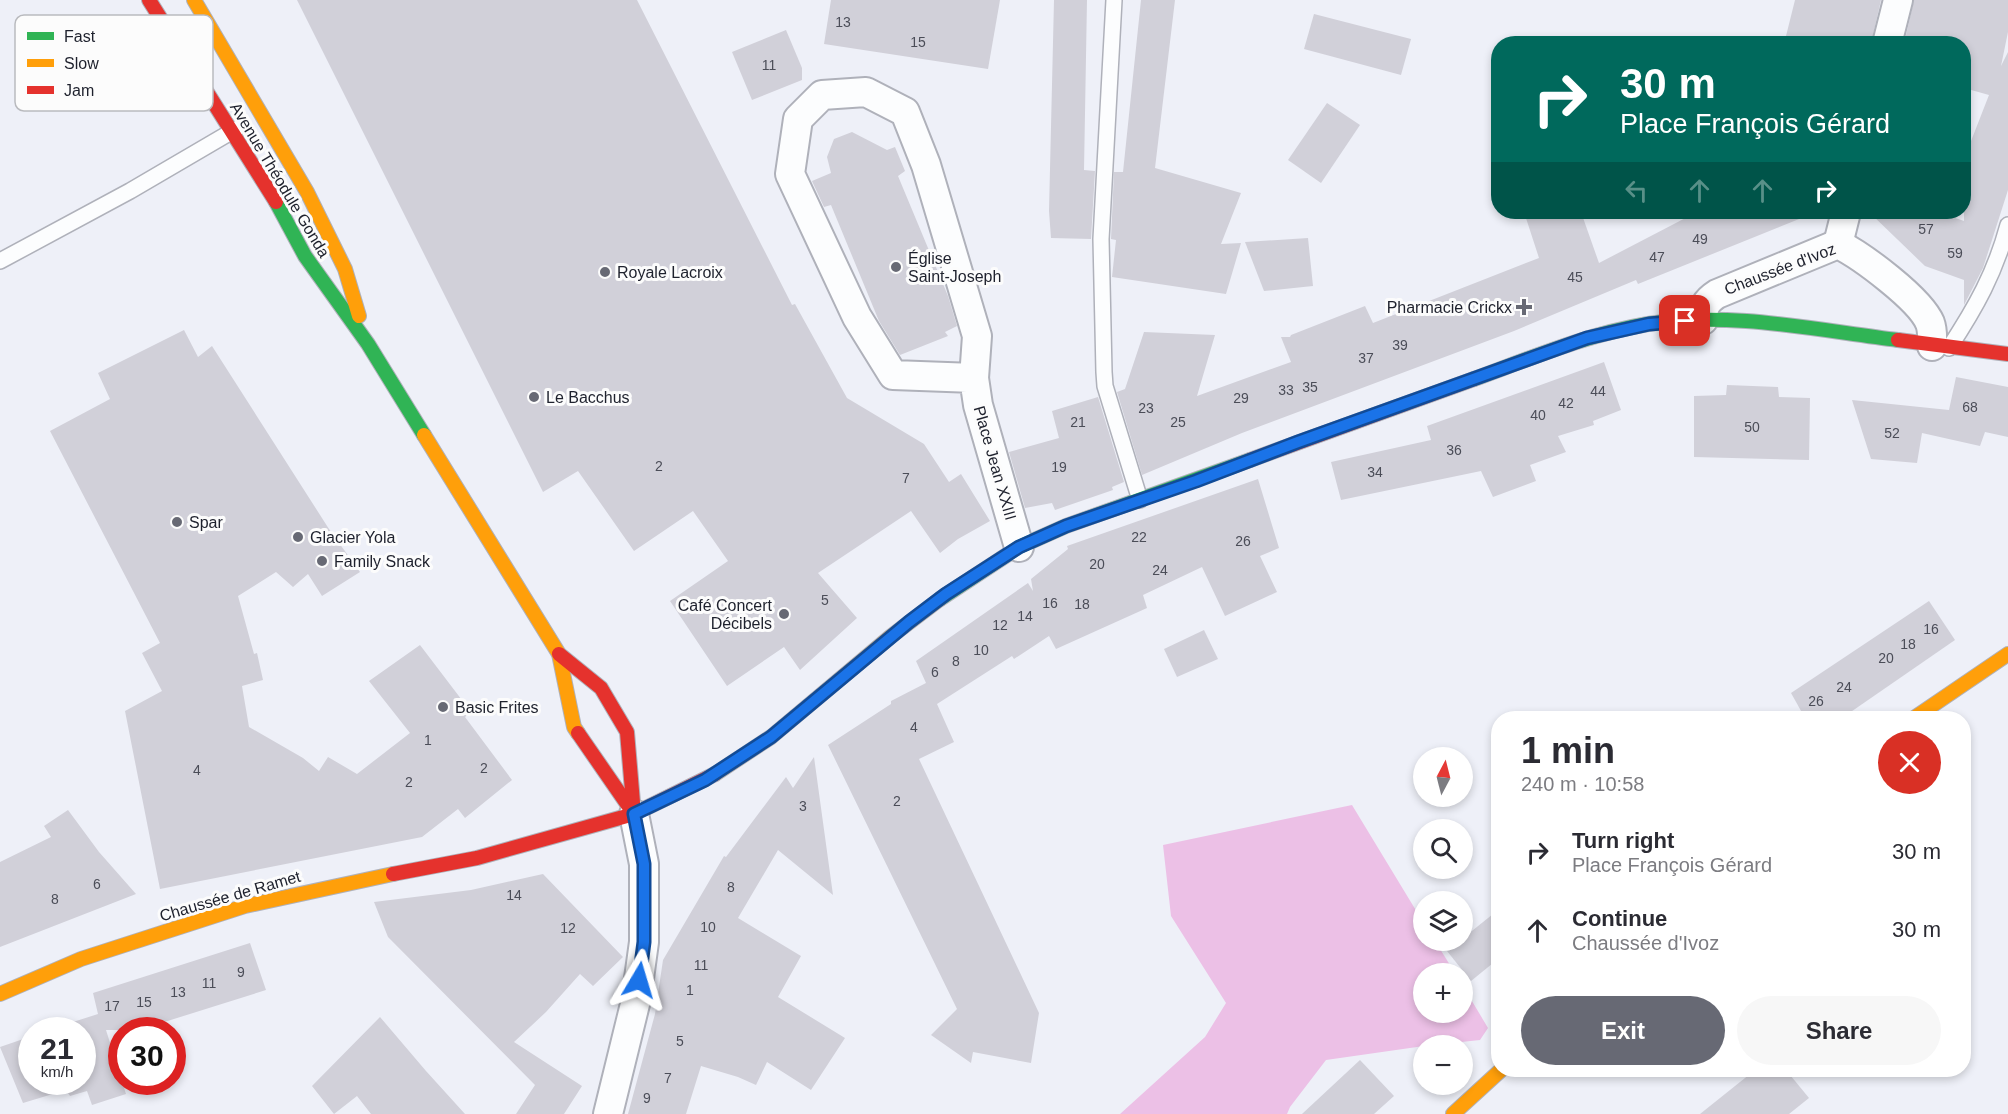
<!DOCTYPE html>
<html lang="en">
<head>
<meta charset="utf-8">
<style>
  :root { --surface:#fff; --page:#f7f7f7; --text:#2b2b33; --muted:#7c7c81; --accent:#676974 }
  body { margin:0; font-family:Arial,sans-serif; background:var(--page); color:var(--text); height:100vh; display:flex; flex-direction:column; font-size:22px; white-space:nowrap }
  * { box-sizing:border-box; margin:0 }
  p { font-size:20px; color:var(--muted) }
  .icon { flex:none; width:33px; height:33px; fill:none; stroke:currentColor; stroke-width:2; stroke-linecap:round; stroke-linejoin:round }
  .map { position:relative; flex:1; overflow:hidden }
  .sheet { position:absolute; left:1491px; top:711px; width:480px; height:366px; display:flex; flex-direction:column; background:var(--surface); border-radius:24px; box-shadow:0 3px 9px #0003 }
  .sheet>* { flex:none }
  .hud { position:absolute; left:1491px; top:36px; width:480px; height:183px; border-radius:24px; box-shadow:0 3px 9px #0003; background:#00695c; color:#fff; overflow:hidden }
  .needle { width:39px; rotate:7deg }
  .tools { position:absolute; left:1413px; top:747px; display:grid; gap:12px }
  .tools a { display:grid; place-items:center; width:60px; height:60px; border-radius:50%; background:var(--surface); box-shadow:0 3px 9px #0003; font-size:30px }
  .speed { position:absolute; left:18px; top:1017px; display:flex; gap:12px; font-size:30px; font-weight:700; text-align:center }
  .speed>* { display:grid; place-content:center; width:78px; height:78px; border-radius:50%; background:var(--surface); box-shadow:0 3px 9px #0003; line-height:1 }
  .speed small { font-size:15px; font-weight:400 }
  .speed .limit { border:9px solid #d22; background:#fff; color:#111 }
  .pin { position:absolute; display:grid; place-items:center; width:51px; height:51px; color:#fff; margin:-26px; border-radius:12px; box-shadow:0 3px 9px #0006 }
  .me { position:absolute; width:66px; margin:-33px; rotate:7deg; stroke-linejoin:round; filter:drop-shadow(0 0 4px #0008) }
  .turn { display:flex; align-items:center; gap:21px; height:126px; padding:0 30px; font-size:27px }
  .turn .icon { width:78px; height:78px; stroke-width:2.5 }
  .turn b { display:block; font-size:42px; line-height:51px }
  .lanes { display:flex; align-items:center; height:57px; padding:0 30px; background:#0003; justify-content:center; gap:30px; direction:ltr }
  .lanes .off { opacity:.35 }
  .round { display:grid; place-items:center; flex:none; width:63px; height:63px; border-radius:32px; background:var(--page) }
  .headline { display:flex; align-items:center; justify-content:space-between; height:102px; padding:0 30px }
  h1 { font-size:36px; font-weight:700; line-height:45px }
  .cta { display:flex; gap:12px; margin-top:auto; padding:12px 30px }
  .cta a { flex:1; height:69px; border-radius:36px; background:var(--accent); color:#fff; font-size:24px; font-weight:700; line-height:69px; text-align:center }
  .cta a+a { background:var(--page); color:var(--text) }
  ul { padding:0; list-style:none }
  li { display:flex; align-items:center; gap:18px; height:78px; padding:0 30px }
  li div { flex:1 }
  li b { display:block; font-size:22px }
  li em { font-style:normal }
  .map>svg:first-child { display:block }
  .forest { fill:#ecc0e6 }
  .building { fill:#d1d0d9 }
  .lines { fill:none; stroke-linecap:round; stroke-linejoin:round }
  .lane-casing { stroke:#afb1ba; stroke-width:18 }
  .street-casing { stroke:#afb1ba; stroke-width:32 }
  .fast-casing { stroke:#afb1ba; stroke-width:16 }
  .slow-casing { stroke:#afb1ba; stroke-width:16 }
  .jam-casing { stroke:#afb1ba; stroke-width:16 }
  .lane { stroke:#fcfdfe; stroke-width:15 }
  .street { stroke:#fcfdfe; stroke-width:28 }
  .fast { stroke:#30b455; stroke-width:14 }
  .slow { stroke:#ff9f0a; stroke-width:14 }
  .jam { stroke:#e5322d; stroke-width:14 }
  .route-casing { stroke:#114b97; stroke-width:15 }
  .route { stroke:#1a73e8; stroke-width:10 }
  .poi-dot { fill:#676974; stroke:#fcfcfc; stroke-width:2 }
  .labels { text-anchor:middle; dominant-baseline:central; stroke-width:6; stroke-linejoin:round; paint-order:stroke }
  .number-label { font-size:14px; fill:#4b4d58 }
  .street-label { font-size:16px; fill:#1e212d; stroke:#fcfcfc }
  .poi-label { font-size:16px; fill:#1e212d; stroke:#fcfcfc; text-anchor:start }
  .key { fill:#fcfcfc; stroke:#b9babe; stroke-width:1.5 }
  .key-label { font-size:16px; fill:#1e212d }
</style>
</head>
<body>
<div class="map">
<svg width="2008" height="1114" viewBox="0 0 2008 1114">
  <rect width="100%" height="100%" fill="#eef0f8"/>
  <polygon class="forest" points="1352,805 1423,922 1424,940 1435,941 1455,973 1424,974 1424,1012 1462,1012 1463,986 1488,1028 1480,1040 1424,1046 1326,1060 1290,1107 1287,1114 1120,1114 1205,1037 1226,1003 1171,916 1163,845"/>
  <g class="building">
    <polygon points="297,0 637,0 792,305 795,304 847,398 924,444 949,482 961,474 990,521 958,539 940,553 911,511 818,573 857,618 800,670 784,647 727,686 670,601 728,561 693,511 634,551 578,471 543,492"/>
    <polygon points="831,0 1000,0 988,69 824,44"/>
    <polygon points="1054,0 1087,0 1084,170 1095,171 1091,239 1051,238 1049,211"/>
    <polygon points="1141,0 1175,0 1155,168 1241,193 1221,244 1241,243 1226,294 1112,277 1116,240 1111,239 1114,172 1123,172"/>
    <polygon points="1795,0 1881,0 1871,44 1784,44"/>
    <polygon points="1914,0 2008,0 2008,32 2001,66 2008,52 2008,190 1983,268 1964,305 1964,280 1925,266 1869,212 1938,212 1964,221 1964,159 1989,95 1964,88 1964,44 1904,44"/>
    <polygon points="1314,14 1411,39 1401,75 1304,49"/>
    <polygon points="786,30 802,68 802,80 752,100 732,52"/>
    <polygon points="1327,103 1360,125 1321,183 1288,160"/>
    <polygon points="852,132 887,150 895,147 905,171 898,176 948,296 957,326 945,332 948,336 900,355 879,321 831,205 824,207 812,181 831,173 827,157 834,139"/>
    <polygon points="1524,212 1581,212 1599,263 1697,212 1814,213 1638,284 1636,280 1514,331 1242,433 1142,475 1117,392 1125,389 1144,332 1215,335 1197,396 1291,362 1281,337 1290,337 1291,335 1365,306 1373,323 1539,258"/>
    <polygon points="1308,238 1313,286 1264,291 1245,242"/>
    <polygon points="184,330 198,357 212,346 329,529 360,572 322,596 308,574 293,587 276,572 238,596 254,654 257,653 263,680 242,686 249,727 303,758 319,771 328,757 357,774 410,733 369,681 420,645 471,712 465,717 512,780 465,818 458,809 422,837 160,889 125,711 162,691 142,653 160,643 50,431 110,399 98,373"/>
    <polygon points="1604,362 1621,410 1593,421 1594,425 1558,436 1566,452 1530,465 1536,481 1493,497 1481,471 1341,500 1331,462 1431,440 1427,426"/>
    <polygon points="1956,377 2008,387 2008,437 1985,432 1980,446 1922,433 1917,463 1871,459 1852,400 1949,410"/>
    <polygon points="1727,385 1778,387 1779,397 1810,398 1809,460 1694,457 1694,396 1726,395"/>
    <polygon points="1098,397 1124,482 1112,487 1113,490 1055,510 1052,503 1025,508 1009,452 1059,438 1052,411"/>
    <polygon points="1258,479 1279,548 1260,556 1277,592 1225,616 1202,567 1143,595 1147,608 1056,649 1049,636 1014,659 1012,656 937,704 954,742 919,759 1039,1013 1031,1063 973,1052 971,1063 931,1035 957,1009 828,745 891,704 891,701 926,683 916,661 1028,583 1033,591 1031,579 1068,549 1067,546"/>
    <polygon points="1929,601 1955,640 1842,718 1805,718 1791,693"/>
    <polygon points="1204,630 1218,659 1177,677 1164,649"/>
    <polygon points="814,757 833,895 778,850 738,918 801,956 778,997 845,1038 811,1090 767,1062 756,1085 738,1077 701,1066 686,1114 628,1114 655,1014 663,960 724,856 726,857 786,777 793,788"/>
    <polygon points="68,810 99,852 136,894 0,947 0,862 51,837 44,826"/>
    <polygon points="543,874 623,957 593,986 580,974 546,1012 514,1042 582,1086 564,1114 516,1114 535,1085 388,937 374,902 471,890"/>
    <polygon points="1498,910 1498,959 1471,981 1447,951"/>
    <polygon points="250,943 266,990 139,1030 106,1030 126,1094 92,1105 87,1091 70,1096 66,1090 23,1103 0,1047 32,1036 32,1082 82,1082 82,1030 48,1030 98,1014 93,993"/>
    <polygon points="380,1017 426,1071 465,1114 371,1114 357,1096 334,1114 312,1086"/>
    <polygon points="1360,1060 1394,1096 1374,1114 1302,1114"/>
    <polygon points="1755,1070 1786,1070 1809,1098 1789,1114 1700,1114"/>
  </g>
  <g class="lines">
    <g class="lane-casing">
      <g id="lane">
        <polyline points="1114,0 1101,239 1104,372 1105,386 1140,500"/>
        <polyline points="0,261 130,191 236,129"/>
        <path d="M1949 348C1976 307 1995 273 2008 225"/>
      </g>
    </g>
    <g class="street-casing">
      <g id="street">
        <polyline points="1887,44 1898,0"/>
        <polyline points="1838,244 1846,212"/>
        <path d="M1703 320C1703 307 1706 301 1717 294L1838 244C1862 256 1920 299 1930 323 1933 331 1932 338 1932 346"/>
        <polyline points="974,378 893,375 857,317 790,174 798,119 822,95 866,92 905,112 926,165 977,336 974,378 978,405 1019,547"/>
        <polyline points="608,1114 636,1000 644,942 644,864 634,814"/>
      </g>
    </g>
    <g class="fast-casing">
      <g id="fast">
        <polyline points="276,202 305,256 368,344 424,435"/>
        <path d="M1474 379C1531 358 1588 334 1648 324 1730 311 1816 330 1898 340"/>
        <polyline points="940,599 1019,547 1066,526 1250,460"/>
      </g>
    </g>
    <g class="slow-casing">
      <g id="slow">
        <polyline points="194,0 307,192 345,269 359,316"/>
        <polyline points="424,435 559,654 574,727 578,733"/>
        <polyline points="1914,718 2008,654"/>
        <polyline points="715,774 771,737 890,637 940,599"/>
        <polyline points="0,994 81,959 245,906 393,874"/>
        <polyline points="1453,1114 1501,1070"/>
      </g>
    </g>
    <g class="jam-casing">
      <g id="jam">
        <polyline points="149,0 276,202"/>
        <polyline points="1898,340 2008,354"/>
        <polyline points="1250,460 1474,379"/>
        <polyline points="559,654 601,688 627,732 634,814"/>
        <polyline points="578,733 634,814"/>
        <polyline points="393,874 477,858 634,814 715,774"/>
      </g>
    </g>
    <use href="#lane" class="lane"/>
    <use href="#street" class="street"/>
    <use href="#fast" class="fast"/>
    <use href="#slow" class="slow"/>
    <use href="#jam" class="jam"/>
  </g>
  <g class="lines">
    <g class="route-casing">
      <polyline id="route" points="639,980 644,942 644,864 634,814 705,780 771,737 909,622 946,594 1019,547 1066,526 1196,481 1298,442 1587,338 1649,324 1685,321"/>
    </g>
    <use href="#route" class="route"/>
  </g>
  <g class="poi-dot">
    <circle cx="896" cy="267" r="6"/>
    <circle cx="605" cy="272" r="6"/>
    <path d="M1521 298h6v6h6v6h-6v6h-6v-6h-6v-6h6z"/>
    <circle cx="534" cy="397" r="6"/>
    <circle cx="177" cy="522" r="6"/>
    <circle cx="298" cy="537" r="6"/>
    <circle cx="322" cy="561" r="6"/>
    <circle cx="784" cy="614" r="6"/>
    <circle cx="443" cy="707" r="6"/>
  </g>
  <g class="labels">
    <g class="number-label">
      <text x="843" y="22">13</text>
      <text x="918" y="42">15</text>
      <text x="769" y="65">11</text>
      <text x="1926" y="229">57</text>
      <text x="1700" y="239">49</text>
      <text x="1955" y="253">59</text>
      <text x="1657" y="257">47</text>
      <text x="1575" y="277">45</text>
      <text x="1400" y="345">39</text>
      <text x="1366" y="358">37</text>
      <text x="1310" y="387">35</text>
      <text x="1286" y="390">33</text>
      <text x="1598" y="391">44</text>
      <text x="1241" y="398">29</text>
      <text x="1566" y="403">42</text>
      <text x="1970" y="407">68</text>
      <text x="1146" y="408">23</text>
      <text x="1538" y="415">40</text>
      <text x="1078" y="422">21</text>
      <text x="1178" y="422">25</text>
      <text x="1752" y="427">50</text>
      <text x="1892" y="433">52</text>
      <text x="1454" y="450">36</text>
      <text x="659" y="466">2</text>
      <text x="1059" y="467">19</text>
      <text x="1375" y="472">34</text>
      <text x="906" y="478">7</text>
      <text x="1139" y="537">22</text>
      <text x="1243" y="541">26</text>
      <text x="1097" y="564">20</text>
      <text x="1160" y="570">24</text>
      <text x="825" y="600">5</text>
      <text x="1050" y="603">16</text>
      <text x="1082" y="604">18</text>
      <text x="1025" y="616">14</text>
      <text x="1000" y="625">12</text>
      <text x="1931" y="629">16</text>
      <text x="1908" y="644">18</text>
      <text x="981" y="650">10</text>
      <text x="1886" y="658">20</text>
      <text x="956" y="661">8</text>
      <text x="935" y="672">6</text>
      <text x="1844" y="687">24</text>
      <text x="1816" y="701">26</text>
      <text x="914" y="727">4</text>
      <text x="428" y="740">1</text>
      <text x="484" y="768">2</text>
      <text x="197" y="770">4</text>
      <text x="409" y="782">2</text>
      <text x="897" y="801">2</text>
      <text x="803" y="806">3</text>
      <text x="97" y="884">6</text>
      <text x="731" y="887">8</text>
      <text x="514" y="895">14</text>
      <text x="55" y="899">8</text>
      <text x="708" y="927">10</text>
      <text x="568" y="928">12</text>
      <text x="701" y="965">11</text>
      <text x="241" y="972">9</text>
      <text x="209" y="983">11</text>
      <text x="690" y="990">1</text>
      <text x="178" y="992">13</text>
      <text x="144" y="1002">15</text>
      <text x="112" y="1006">17</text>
      <text x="680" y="1041">5</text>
      <text x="668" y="1078">7</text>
      <text x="647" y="1098">9</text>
    </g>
    <g class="street-label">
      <text transform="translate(280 180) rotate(59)">Avenue Théodule Gonda</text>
      <text transform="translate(1780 269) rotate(-21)">Chaussée d'Ivoz</text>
      <text transform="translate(995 463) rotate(74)">Place Jean XXIII</text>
      <text transform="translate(230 896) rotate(-16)">Chaussée de Ramet</text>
    </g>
    <g class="poi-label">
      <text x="908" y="258">Église<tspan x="908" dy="18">Saint-Joseph</tspan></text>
      <text x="617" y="272">Royale Lacroix</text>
      <text x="1512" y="307" text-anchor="end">Pharmacie Crickx</text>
      <text x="546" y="397">Le Bacchus</text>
      <text x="189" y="522">Spar</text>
      <text x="310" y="537">Glacier Yola</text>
      <text x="334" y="561">Family Snack</text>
      <text x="772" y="605" text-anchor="end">Café Concert<tspan x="772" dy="18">Décibels</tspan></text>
      <text x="455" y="707">Basic Frites</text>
    </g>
  </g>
  <rect x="15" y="15" width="198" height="96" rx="9" class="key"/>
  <rect x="27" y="32" width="27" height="8" fill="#30b455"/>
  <rect x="27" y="59" width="27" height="8" fill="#ff9f0a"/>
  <rect x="27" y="86" width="27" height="8" fill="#e5322d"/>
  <g class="key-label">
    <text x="64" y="42">Fast</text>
    <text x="64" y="69">Slow</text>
    <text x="64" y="96">Jam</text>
  </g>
</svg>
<div class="tools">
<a><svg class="needle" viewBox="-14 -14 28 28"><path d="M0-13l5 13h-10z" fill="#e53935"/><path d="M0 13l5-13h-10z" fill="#7c7c81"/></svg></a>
<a><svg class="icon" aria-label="search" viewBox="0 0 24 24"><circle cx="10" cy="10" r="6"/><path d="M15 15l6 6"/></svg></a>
<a><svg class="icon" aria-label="layers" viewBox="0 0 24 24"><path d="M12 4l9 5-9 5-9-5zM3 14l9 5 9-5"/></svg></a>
<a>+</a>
<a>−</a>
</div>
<div class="speed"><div>21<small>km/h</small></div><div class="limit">30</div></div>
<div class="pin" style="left:1685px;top:321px;background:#d93025"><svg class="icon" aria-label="arrive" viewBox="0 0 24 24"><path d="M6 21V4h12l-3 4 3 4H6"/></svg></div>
<svg class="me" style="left:639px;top:980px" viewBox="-20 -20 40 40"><path d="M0-17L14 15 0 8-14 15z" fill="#1a73e8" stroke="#fff" stroke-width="4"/></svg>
<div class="hud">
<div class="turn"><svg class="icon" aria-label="right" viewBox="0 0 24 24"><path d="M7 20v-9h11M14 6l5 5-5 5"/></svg><div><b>30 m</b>Place François Gérard</div></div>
<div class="lanes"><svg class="icon off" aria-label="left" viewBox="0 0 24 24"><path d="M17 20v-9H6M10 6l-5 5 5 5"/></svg><svg class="icon off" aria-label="ahead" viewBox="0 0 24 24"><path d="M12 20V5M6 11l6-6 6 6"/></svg><svg class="icon off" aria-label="ahead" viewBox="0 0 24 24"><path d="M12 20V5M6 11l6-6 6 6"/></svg><svg class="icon" aria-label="right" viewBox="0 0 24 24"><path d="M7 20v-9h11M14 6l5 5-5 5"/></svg></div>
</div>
<section class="sheet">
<div class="headline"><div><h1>1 min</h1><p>240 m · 10:58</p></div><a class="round" style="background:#d93025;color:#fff"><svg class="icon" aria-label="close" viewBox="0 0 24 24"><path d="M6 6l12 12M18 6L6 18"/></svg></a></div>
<ul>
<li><svg class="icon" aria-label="right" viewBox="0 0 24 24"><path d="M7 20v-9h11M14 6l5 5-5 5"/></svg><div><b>Turn right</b><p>Place François Gérard</p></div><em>30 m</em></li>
<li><svg class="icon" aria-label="ahead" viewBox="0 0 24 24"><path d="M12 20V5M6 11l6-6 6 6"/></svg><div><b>Continue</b><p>Chaussée d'Ivoz</p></div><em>30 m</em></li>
</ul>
<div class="cta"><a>Exit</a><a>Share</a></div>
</section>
</div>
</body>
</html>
